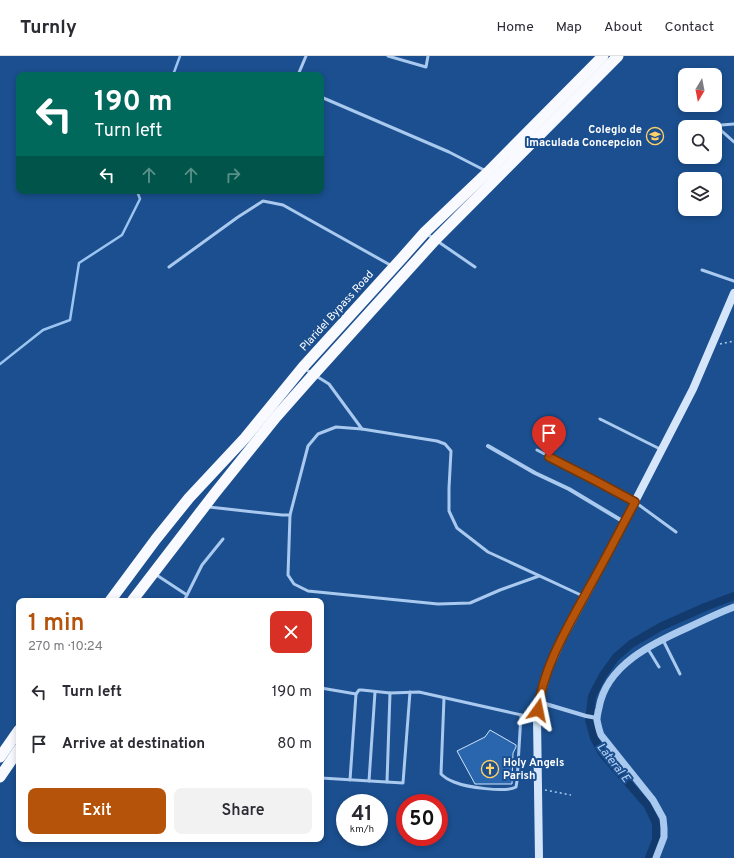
<!DOCTYPE html>
<html lang="en">
<head>
<meta charset="utf-8">
<style>
  :root { --surface:#fff; --page:#f2f2f3; --text:#2b2b33; --muted:#7c7c81; --line:#e1e1e2; --accent:#b45309 }
  body { margin:0; font-family:Overpass,sans-serif; background:var(--page); color:var(--text); height:100vh; display:flex; flex-direction:column; font-size:15px; white-space:nowrap }
  * { box-sizing:border-box; margin:0 }
  p { font-size:13px; color:var(--muted) }
  .icon { flex:none; width:22px; height:22px; fill:none; stroke:currentColor; stroke-width:2; stroke-linecap:round; stroke-linejoin:round }
  .map { position:relative; flex:1; overflow:hidden }
  .sheet { position:absolute; left:16px; top:542px; width:308px; height:244px; display:flex; flex-direction:column; background:var(--surface); border-radius:8px; box-shadow:0 2px 6px #0003 }
  .sheet>* { flex:none }
  .hud { position:absolute; left:16px; top:16px; width:308px; height:122px; border-radius:8px; box-shadow:0 2px 6px #0003; background:#00695c; color:#fff; overflow:hidden }
  .needle { width:26px; rotate:190deg }
  .tools { position:absolute; left:678px; top:12px; display:grid; gap:8px }
  .tools a { display:grid; place-items:center; width:44px; height:44px; border-radius:8px; background:var(--surface); box-shadow:0 2px 6px #0003; font-size:20px }
  .speed { position:absolute; left:336px; top:738px; display:flex; gap:8px; font-size:20px; font-weight:700; text-align:center }
  .speed>* { display:grid; place-content:center; width:52px; height:52px; border-radius:50%; background:var(--surface); box-shadow:0 2px 6px #0003; line-height:1 }
  .speed small { font-size:10px; font-weight:400 }
  .speed .limit { border:6px solid #d22; background:#fff; color:#111 }
  .pin { position:absolute; display:grid; place-items:center; width:34px; height:34px; color:#fff; margin:-41px -17px; border-radius:50% 50% 50% 0; rotate:-45deg; box-shadow:0 0 4px #0007 }
  .pin .icon { rotate:45deg }
  .me { position:absolute; width:44px; margin:-22px; rotate:12deg; stroke-linejoin:round; filter:drop-shadow(0 0 3px #0008) }
  .turn { display:flex; align-items:center; gap:14px; height:84px; padding:0 12px; font-size:18px }
  .turn .icon { width:52px; height:52px; stroke-width:2.5 }
  .turn b { display:block; font-size:28px; line-height:34px }
  .lanes { display:flex; align-items:center; height:38px; padding:0 12px; background:#0003; justify-content:center; gap:20px; direction:ltr }
  .lanes .off { opacity:.35 }
  .round { display:grid; place-items:center; flex:none; width:42px; height:42px; border-radius:8px; background:var(--page) }
  .overview { display:flex; align-items:center; justify-content:space-between; height:68px; padding:0 12px }
  h1 { font-size:24px; font-weight:600; line-height:30px; color:var(--accent) }
  .cta { display:flex; gap:8px; margin-top:auto; padding:8px 12px }
  .cta a { flex:1; height:46px; border-radius:8px; background:var(--accent); color:#fff; font-size:16px; font-weight:600; line-height:46px; text-align:center }
  .cta a+a { background:var(--page); color:var(--text) }
  ul { padding:0; list-style:none }
  li { display:flex; align-items:center; gap:12px; height:52px; padding:0 12px }
  li div { flex:1 }
  li b { display:block; font-size:15px }
  li em { font-style:normal }
  header { display:flex; align-items:center; gap:24px; box-sizing:border-box; height:56px; padding:0 20px; background:var(--surface); border-bottom:1px solid var(--line) }
  header strong { font-size:19px }
  nav { display:flex; gap:22px; margin-inline-start:auto; font-size:14px }
  .map>svg:first-child { display:block }
  .lines { fill:none; stroke-linecap:round; stroke-linejoin:round }
  .stream { stroke:#9cc4f0; stroke-width:2.5 }
  .canal { stroke:#123a6d; stroke-width:8 }
  .building { fill:#2a66ad; stroke:#cfe3fa }
  .path { stroke:#a9c9ee; stroke-width:1.5; stroke-dasharray:2 3; stroke-linecap:butt }
  .service { stroke:#a9c9ee; stroke-width:3 }
  .minor { stroke:#a9c9ee; stroke-width:4 }
  .tertiary { stroke:#a9c9ee; stroke-width:7 }
  .secondary { stroke:#d6e6fa; stroke-width:8 }
  .trunk { stroke:#f8faff; stroke-width:11 }
  .route-casing { stroke:#753606; stroke-width:10 }
  .route { stroke:#b45309; stroke-width:7 }
  .labels { text-anchor:middle; dominant-baseline:central; stroke-width:4; stroke-linejoin:round; paint-order:stroke }
  .poi-label { font-size:11px; font-weight:bold; fill:#fff; stroke:#1b4f8f; text-anchor:end }
  .street-label { font-size:11px; fill:#fff; stroke:#1b4f8f }
  .water-label { font-size:12px; font-style:italic; fill:#b5d3f5; stroke:#1b4f8f }
</style>
</head>
<body>
<header>
<strong>Turnly</strong>
<nav><a>Home</a><a>Map</a><a>About</a><a>Contact</a></nav>
</header>
<div class="map">
<svg width="734" height="802" viewBox="0 0 734 802">
  <rect width="100%" height="100%" fill="#1b4f8f"/>
  <g class="lines">
    <g class="stream">
      <polyline points="173,19 180,0"/>
      <polyline points="0,308 43,274 70,264 79,207 122,179 140,143 137,135"/>
    </g>
    <polyline class="canal" points="649,802 656,784 656,767 648,750 602,697 594,682 589,664 592,640 603,619 616,601 631,588 660,571 705,551 734,540"/>
  </g>
  <polygon class="building" points="490,674 516,689 516,691 513,697 512,728 475,728 457,695 485,681"/>
  <g class="lines">
    <g class="path">
      <polyline points="720,288 734,285"/>
      <polyline points="545,734 571,739"/>
    </g>
    <g class="service">
      <polyline points="388,0 426,11 428,0"/>
      <polyline points="298,19 306,0"/>
      <polyline points="321,41 449,96 486,115"/>
      <polyline points="715,69 734,86"/>
      <polyline points="696,71 734,68"/>
      <polyline points="427,178 475,211"/>
      <polyline points="169,211 238,161 263,145 283,149 392,210"/>
      <polyline points="702,214 734,225"/>
      <polyline points="305,313 329,328 362,373"/>
      <polyline points="600,363 660,393"/>
      <polyline points="537,394 596,425 635,446 676,476"/>
      <polyline points="209,451 282,459 290,459 308,390 318,378 336,371 362,373 437,385 445,388 451,395 449,432 449,455 457,472 488,496 583,540"/>
      <polyline points="290,459 288,519 294,528 308,535 438,548 470,547 500,534 539,520"/>
      <polyline points="155,518 187,539"/>
      <polyline points="184,545 202,509 223,483"/>
      <polyline points="663,584 680,618"/>
      <polyline points="648,593 659,611"/>
      <polyline points="321,632 356,638 359,634 362,634 390,637 419,636 535,662"/>
      <path d="M444 642 441 718C445 722 449 724 454 726 466 731 505 737 516 731L517 725 521 659"/>
      <polyline points="321,722 403,727 410,636"/>
      <polyline points="350,724 356,638"/>
      <polyline points="369,725 375,636"/>
      <polyline points="387,726 390,637"/>
    </g>
    <g class="minor">
      <polyline points="488,390 535,417 569,433 624,466"/>
      <polyline points="539,646 586,660 597,662"/>
    </g>
    <path class="tertiary" d="M656 802 664 781V772L663 762 653 744 601 679C599 674 598 669 597 664 597 660 598 656 599 652 606 609 653 587 689 571 704 564 718 557 734 551"/>
    <polyline class="secondary" points="539,802 537,662 539,646 548,614 562,583 610,494 693,333 734,237"/>
    <g class="trunk">
      <polyline points="110,545 156,483 189,442 245,382 303,311 402,202 425,176 488,116 603,0"/>
      <polyline points="132,545 215,437 276,361 314,318 436,183 618,0"/>
      <polyline points="0,701 19,674"/>
      <polyline points="0,721 19,693"/>
    </g>
  </g>
  <g class="lines">
    <g class="route-casing">
      <path id="route" d="M538 654C543 610 569 569 590 530 606 502 620 474 635 446L596 425 549 401"/>
    </g>
    <use href="#route" class="route"/>
  </g>
  <defs>
    <g id="school-ring" transform="scale(0.9)"><circle r="9.5" fill="#1b4f8f" stroke="#ffd166" stroke-width="1.5"/><path d="M0-5L7-2L0 1L-7-2ZM-4 1L0 2.5L4 1V4Q0 6-4 4Z" fill="#ffd166"/></g>
    <g id="church-ring" transform="scale(0.9)"><circle r="9.5" fill="#1b4f8f" stroke="#ffd166" stroke-width="1.5"/><path d="M-1.2-6h2.4v3.5h3.3v2.4h-3.3V6h-2.4V-.1h-3.3v-2.4h3.3Z" fill="#ffd166"/></g>
  </defs>
  <g fill-rule="evenodd">
    <use href="#school-ring" x="655" y="80"/>
    <use href="#church-ring" x="490" y="713"/>
  </g>
  <g class="labels">
    <g class="poi-label">
      <text x="642" y="74">Colegio de<tspan x="642" dy="13">Imaculada Concepcion</tspan></text>
      <text x="503" y="707" text-anchor="start">Holy Angels<tspan x="503" dy="13">Parish</tspan></text>
    </g>
    <g class="street-label">
      <text transform="translate(337 255) rotate(-48)">Plaridel Bypass Road</text>
    </g>
    <g class="water-label">
      <text transform="translate(613 707) rotate(52)">Lateral E</text>
    </g>
  </g>
</svg>
<div class="tools">
<a><svg class="needle" viewBox="-14 -14 28 28"><path d="M0-13l5 13h-10z" fill="#e53935"/><path d="M0 13l5-13h-10z" fill="#7c7c81"/></svg></a>
<a><svg class="icon" aria-label="search" viewBox="0 0 24 24"><circle cx="10" cy="10" r="6"/><path d="M15 15l6 6"/></svg></a>
<a><svg class="icon" aria-label="layers" viewBox="0 0 24 24"><path d="M12 4l9 5-9 5-9-5zM3 14l9 5 9-5"/></svg></a>
</div>
<div class="speed"><div>41<small>km/h</small></div><div class="limit">50</div></div>
<div class="pin" style="left:549px;top:401px;background:#d93025"><svg class="icon" aria-label="arrive" viewBox="0 0 24 24"><path d="M6 21V4h12l-3 4 3 4H6"/></svg></div>
<svg class="me" style="left:538px;top:654px" viewBox="-20 -20 40 40"><path d="M0-17L14 15 0 8-14 15z" fill="#b45309" stroke="#fff" stroke-width="4"/></svg>
<div class="hud">
<div class="turn"><svg class="icon" aria-label="left" viewBox="0 0 24 24"><path d="M17 20v-9H6M10 6l-5 5 5 5"/></svg><div><b>190 m</b>Turn left</div></div>
<div class="lanes"><svg class="icon" aria-label="left" viewBox="0 0 24 24"><path d="M17 20v-9H6M10 6l-5 5 5 5"/></svg><svg class="icon off" aria-label="ahead" viewBox="0 0 24 24"><path d="M12 20V5M6 11l6-6 6 6"/></svg><svg class="icon off" aria-label="ahead" viewBox="0 0 24 24"><path d="M12 20V5M6 11l6-6 6 6"/></svg><svg class="icon off" aria-label="right" viewBox="0 0 24 24"><path d="M7 20v-9h11M14 6l5 5-5 5"/></svg></div>
</div>
<section class="sheet">
<div class="overview"><div><h1>1 min</h1><p>270 m · 10:24</p></div><a class="round" style="background:#d93025;color:#fff"><svg class="icon" aria-label="close" viewBox="0 0 24 24"><path d="M6 6l12 12M18 6L6 18"/></svg></a></div>
<ul>
<li><svg class="icon" aria-label="left" viewBox="0 0 24 24"><path d="M17 20v-9H6M10 6l-5 5 5 5"/></svg><div><b>Turn left</b></div><em>190 m</em></li>
<li><svg class="icon" aria-label="arrive" viewBox="0 0 24 24"><path d="M6 21V4h12l-3 4 3 4H6"/></svg><div><b>Arrive at destination</b></div><em>80 m</em></li>
</ul>
<div class="cta"><a>Exit</a><a>Share</a></div>
</section>
</div>
</body>
</html>
